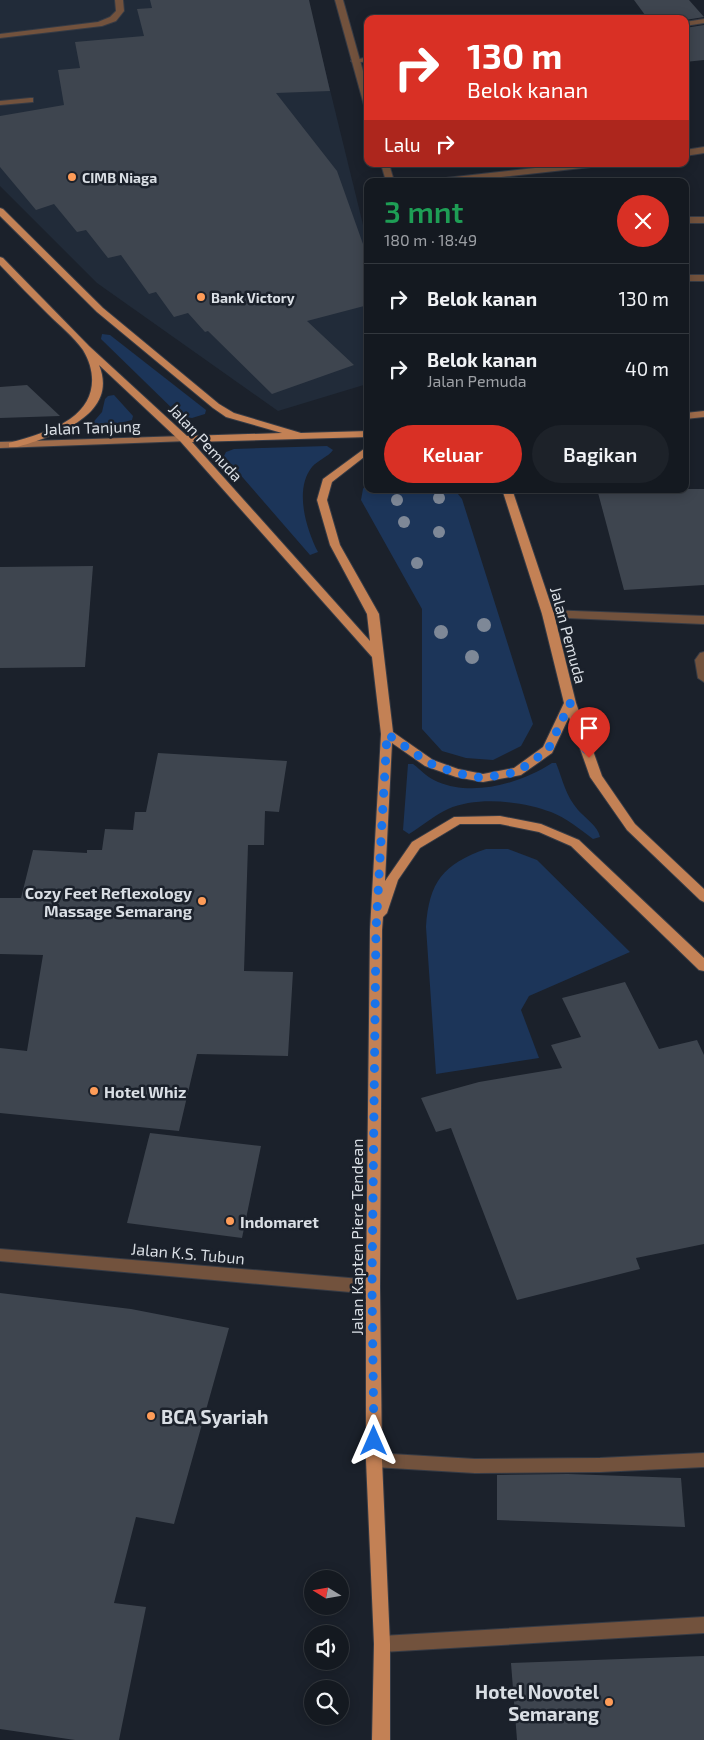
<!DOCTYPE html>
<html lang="id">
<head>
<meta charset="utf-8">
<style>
  :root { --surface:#141920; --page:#1d2229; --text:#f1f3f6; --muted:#9da0a5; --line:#33383e; --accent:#d93025 }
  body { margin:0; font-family:"Exo 2",sans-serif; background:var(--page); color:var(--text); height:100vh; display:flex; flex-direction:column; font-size:19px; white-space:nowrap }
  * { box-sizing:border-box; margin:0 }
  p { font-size:16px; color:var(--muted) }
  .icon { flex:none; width:28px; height:28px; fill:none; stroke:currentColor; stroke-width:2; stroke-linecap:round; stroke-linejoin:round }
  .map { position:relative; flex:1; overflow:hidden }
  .drawer { position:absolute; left:364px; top:178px; width:325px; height:315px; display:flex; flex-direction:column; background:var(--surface); border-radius:10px; box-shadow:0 2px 12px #0003,0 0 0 1px var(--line) }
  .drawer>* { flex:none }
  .guide { position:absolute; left:364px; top:15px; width:325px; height:152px; border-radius:10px; box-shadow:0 2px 12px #0003,0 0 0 1px var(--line); background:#d93025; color:#fff; overflow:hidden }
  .needle { width:32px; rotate:281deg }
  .controls { position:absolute; left:304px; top:1570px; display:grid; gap:10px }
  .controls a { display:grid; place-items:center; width:45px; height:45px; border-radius:50%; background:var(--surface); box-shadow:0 2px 12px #0003,0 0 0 1px var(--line); font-size:25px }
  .pin { position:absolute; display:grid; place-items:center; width:42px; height:42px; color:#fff; margin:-51px -21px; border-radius:50% 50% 50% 0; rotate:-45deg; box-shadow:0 0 5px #0007 }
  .pin .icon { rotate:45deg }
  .me { position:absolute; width:55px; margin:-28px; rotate:0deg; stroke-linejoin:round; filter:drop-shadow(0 0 4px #0008) }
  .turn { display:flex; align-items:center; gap:18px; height:105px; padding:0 20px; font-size:22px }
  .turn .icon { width:65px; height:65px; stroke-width:2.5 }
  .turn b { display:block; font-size:35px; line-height:42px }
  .then { display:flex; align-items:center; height:48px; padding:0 20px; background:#0003; gap:10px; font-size:19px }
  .round { display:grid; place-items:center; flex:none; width:52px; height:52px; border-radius:26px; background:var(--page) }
  .head { display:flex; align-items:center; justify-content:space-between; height:85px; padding:0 20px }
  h1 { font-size:30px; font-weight:600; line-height:38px; color:#1e9e55 }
  .action { display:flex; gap:10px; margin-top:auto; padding:10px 20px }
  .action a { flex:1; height:58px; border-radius:30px; background:var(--accent); color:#fff; font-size:20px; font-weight:600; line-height:58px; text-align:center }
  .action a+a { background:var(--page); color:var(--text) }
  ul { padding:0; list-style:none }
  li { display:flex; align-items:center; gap:15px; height:70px; padding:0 20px; border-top:1px solid var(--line) }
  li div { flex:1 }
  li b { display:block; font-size:19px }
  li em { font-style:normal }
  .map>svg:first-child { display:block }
  .built { fill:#212b39 }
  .green { fill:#1c3559 }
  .building { fill:#3e454f }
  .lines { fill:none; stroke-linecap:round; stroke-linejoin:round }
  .service-casing { stroke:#363b45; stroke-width:2 }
  .minor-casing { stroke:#363b45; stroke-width:2 }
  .tertiary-casing { stroke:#363b45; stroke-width:2 }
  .secondary-casing { stroke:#363b45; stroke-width:2 }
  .primary-casing { stroke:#363b45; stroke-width:2 }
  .service { fill:#72523d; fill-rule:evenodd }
  .minor { fill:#72523d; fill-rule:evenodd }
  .tertiary { fill:#72523d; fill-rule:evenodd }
  .secondary { fill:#9f6c4b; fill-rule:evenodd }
  .primary { fill:#c38155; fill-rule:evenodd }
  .tree { fill:#7e8897 }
  .route { stroke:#1a73e8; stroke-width:9; stroke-dasharray:0 16.2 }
  .poi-dot { fill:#fe9c58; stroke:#1b212b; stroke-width:2 }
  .labels { text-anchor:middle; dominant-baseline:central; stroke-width:5; stroke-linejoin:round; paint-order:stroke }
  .far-poi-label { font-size:14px; font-weight:bold; fill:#d9dee4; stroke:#1b212b; text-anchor:start }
  .street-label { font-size:16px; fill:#d9dee4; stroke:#1b212b }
  .poi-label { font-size:16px; font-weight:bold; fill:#d9dee4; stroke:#1b212b; text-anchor:start }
  .near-poi-label { font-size:19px; font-weight:bold; fill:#d9dee4; stroke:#1b212b; text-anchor:start }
</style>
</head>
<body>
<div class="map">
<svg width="704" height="1740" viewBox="0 0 704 1740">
  <rect width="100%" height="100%" fill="#1b212b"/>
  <polygon class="built" points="0,0 308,0 367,241 367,384 278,411 97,283 0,186"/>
  <g class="green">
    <polygon points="102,334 110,335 206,410 205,414 192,418 180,416 101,339"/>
    <polygon points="114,395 133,416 132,420 99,428 90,426 102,412 105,399 108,396"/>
    <path d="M327 446 333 450C328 457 318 460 312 467 294 489 306 529 318 552L310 555 224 456 226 452 234 449Z"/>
    <polygon points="367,482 368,489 454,489 462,499 533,724 521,746 493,760 466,758 442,751 422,729 422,609 361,500 363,489"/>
    <path d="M552 763H556C563 780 565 795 578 810 585 818 598 826 600 837L593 839C580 829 566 818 551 812 522 801 477 796 448 809 433 816 422 826 409 834L403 830 408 764H413C422 771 428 778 438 782 474 797 521 783 552 763Z"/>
    <path d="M486 849H508L537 860 630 952 529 996 521 1010 539 1058 436 1074 426 927C429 882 443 864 486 849Z"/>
  </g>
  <g class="building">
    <polygon points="150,0 309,0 330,91 276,93 337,171 368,258 368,305 307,321 354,365 272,394 208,331 205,332 188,313 174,317 156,292 149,294 121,255 108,258 86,230 77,232 54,204 36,210 0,167 0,116 64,105 58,70 80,68 75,42 144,36 137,9 152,8"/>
    <polygon points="634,0 689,0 704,17 685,20 648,19"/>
    <polygon points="704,25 704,60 685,62 685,28"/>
    <polygon points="27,385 60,416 0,418 0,387"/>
    <polygon points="597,489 704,489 704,585 624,590"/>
    <polygon points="93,566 85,667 0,668 0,567"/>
    <polygon points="158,753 287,761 279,812 265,811 264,845 248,845 244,971 293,972 288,1056 197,1054 179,1131 0,1113 0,1048 27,1051 43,955 0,954 0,898 21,898 33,850 87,853 87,850 102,850 105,829 133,830 135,812 146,812"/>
    <polygon points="625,982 659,1049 697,1040 704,1055 704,1244 636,1258 640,1269 517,1300 451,1128 436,1132 421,1098 479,1082 562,1068 551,1045 581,1037 562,998"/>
    <polygon points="150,1133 261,1146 242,1238 127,1223"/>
    <polygon points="0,1293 131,1309 229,1328 174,1524 136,1517 114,1603 146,1607 119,1740 75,1740 0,1729"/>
    <polygon points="568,1474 681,1478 685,1527 497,1520 497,1475"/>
    <polygon points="704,1656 704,1740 517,1740 511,1663"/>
  </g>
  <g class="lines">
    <g class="service-casing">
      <g id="service">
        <polygon points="115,0 123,0 124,11 116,21 102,26 0,38 0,34 98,22 110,17 116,11"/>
        <polygon points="30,98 33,98 33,102 0,105 0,101"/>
        <polygon points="548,610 704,616 704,624 544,617 542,614 544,611"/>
        <polygon points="704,652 704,682 698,678 695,660 700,653"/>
        <polygon points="704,1617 704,1633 382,1652 376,1650 374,1644 376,1638 382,1636"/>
      </g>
    </g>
    <g class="minor-casing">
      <g id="minor">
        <polygon points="704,19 704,23 685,26 685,22"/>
        <polygon points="368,57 368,61 355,63 351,61"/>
        <polygon points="704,147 704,153 685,156 685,150"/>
        <polygon points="571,164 595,164 591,167 466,181 442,181 446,178"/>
        <rect x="685" y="217" width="19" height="6"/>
        <rect x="685" y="275" width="19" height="6"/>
        <polygon points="0,1249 373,1280 378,1282 380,1287 378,1292 373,1294 0,1261"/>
        <polygon points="374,1453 475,1459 600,1458 704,1453 704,1467 600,1472 475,1473 374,1467 368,1465 366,1460 368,1455"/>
      </g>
    </g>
    <g class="tertiary-casing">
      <g id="tertiary">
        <polygon points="335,0 343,0 368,89 368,107 364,105"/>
        <polygon points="381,164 389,164 394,181 386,181"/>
      </g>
    </g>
    <g class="secondary-casing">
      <g id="secondary">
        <polygon points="704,411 704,417 685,419 685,413"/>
        <polygon points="184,436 189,439 188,441 0,448 0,442"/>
      </g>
    </g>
    <g class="primary-casing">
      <path id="primary" d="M0 208 3 209 103 308 219 404 234 413 301 433 368 431V437L192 442 370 641 367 614 330 545 317 500 323 479 368 446V454L332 482 327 500 340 545 379 614 393 732 433 760 458 769 483 774 514 768 543 747 564 703 542 614 502 489H512L554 614 576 703 602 776 635 824 704 889V902L700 900 627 830 590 777 569 717 552 753 521 775 483 782 456 777 425 766 392 743 385 881 412 842 454 817 500 816 541 824 579 840 704 958V971L699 970 571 846 539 832 500 824H460L420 848 398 880 387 913 383 917 382 930 380 1287 382 1460 390 1644V1740H372L374 1644 366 1460V1287L370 930 381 734 372 657 180 441 99 365C120 416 51 437 17 447H9V443C30 437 52 431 70 419 95 402 98 375 83 350 74 337 59 325 48 314 32 298 16 282 0 265V257L3 258 89 346 187 436 282 433 226 417 213 408 97 312 0 216Z"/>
    </g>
    <use href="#service" class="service"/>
    <use href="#minor" class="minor"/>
    <use href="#tertiary" class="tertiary"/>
    <use href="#secondary" class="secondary"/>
    <use href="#primary" class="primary"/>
  </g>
  <g class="tree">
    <circle cx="439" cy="498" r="6"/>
    <circle cx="397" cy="500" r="6"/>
    <circle cx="404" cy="522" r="6"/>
    <circle cx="439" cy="532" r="6"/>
    <circle cx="417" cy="563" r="6"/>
    <circle cx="484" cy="625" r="7"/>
    <circle cx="441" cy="632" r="7"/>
    <circle cx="472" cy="657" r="7"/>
  </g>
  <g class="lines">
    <polyline class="route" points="374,1441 372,1287 376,930 387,734 429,763 456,773 482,778 517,772 548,750 570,703 589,758"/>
  </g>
  <g class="poi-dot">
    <circle cx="72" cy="177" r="5"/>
    <circle cx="201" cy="297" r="5"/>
    <circle cx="202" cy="901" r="5"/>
    <circle cx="94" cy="1091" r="5"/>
    <circle cx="230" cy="1221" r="5"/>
    <circle cx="151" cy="1416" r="5"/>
    <circle cx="609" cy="1702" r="5"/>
  </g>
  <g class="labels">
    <g class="far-poi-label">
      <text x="82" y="177">CIMB Niaga</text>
      <text x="211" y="297">Bank Victory</text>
    </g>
    <g class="street-label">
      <text transform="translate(92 427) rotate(-2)">Jalan Tanjung</text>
      <text transform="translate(206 442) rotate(47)">Jalan Pemuda</text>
      <text transform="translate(569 635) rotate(75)">Jalan Pemuda</text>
      <text transform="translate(356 1237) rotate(-90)">Jalan Kapten Piere Tendean</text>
      <text transform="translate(188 1253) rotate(5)">Jalan K.S. Tubun</text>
    </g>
    <g class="poi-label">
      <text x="192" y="892" text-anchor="end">Cozy Feet Reflexology<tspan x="192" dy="18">Massage Semarang</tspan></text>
      <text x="104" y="1091">Hotel Whiz</text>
      <text x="240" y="1221">Indomaret</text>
    </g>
    <g class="near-poi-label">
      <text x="161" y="1416">BCA Syariah</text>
      <text x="599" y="1691" text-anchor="end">Hotel Novotel<tspan x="599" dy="22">Semarang</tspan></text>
    </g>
  </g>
</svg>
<div class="controls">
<a><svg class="needle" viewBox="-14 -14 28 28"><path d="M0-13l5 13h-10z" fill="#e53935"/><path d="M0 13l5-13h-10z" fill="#9da0a5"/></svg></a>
<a><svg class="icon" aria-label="sound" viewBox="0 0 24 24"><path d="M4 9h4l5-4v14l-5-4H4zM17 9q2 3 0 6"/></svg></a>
<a><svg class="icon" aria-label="search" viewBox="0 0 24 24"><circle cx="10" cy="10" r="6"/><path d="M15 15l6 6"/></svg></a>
</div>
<div class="pin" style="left:589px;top:758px;background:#d93025"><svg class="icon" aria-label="arrive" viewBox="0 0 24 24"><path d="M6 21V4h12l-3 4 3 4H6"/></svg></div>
<svg class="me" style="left:374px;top:1441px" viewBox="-20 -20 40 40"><path d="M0-17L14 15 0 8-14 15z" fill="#1a73e8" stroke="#fff" stroke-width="4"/></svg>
<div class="guide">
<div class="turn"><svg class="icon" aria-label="right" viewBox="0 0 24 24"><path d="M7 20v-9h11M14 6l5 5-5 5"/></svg><div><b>130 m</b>Belok kanan</div></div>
<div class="then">Lalu<svg class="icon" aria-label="right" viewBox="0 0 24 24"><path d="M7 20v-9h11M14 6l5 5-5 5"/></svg></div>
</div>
<section class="drawer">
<div class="head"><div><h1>3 mnt</h1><p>180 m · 18:49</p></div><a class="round" style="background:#d93025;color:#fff"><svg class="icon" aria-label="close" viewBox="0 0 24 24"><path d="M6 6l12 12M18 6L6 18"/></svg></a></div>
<ul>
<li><svg class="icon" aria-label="right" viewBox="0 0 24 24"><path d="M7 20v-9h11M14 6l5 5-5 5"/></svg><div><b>Belok kanan</b></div><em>130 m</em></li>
<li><svg class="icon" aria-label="right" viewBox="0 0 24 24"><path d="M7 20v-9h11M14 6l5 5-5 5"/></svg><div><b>Belok kanan</b><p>Jalan Pemuda</p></div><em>40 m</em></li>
</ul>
<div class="action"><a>Keluar</a><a>Bagikan</a></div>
</section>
</div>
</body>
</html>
